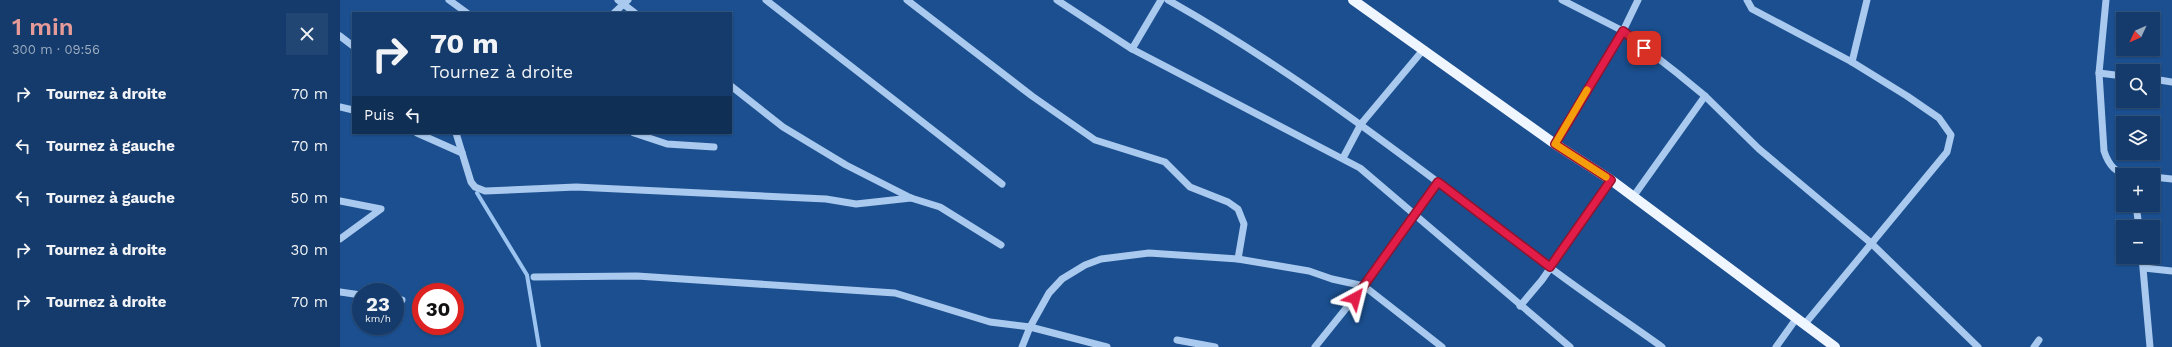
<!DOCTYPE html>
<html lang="fr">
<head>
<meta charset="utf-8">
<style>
  :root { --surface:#143b6b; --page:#214673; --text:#f1f3f6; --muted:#9dadc1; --line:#33557e; --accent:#e69b98 }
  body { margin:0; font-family:"Work Sans",sans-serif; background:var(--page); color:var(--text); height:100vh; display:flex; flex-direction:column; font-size:15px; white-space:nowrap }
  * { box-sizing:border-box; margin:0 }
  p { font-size:13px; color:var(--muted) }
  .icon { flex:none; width:22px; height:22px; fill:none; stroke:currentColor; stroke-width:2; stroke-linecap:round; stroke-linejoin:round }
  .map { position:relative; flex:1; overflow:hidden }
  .side { display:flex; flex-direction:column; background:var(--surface); width:340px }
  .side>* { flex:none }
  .guide { position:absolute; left:12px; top:12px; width:380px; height:122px; border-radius:0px; box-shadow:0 1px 3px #0004,0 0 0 1px var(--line); background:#143b6b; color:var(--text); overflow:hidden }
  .needle { width:26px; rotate:226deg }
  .tools { position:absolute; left:1776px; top:12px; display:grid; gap:8px }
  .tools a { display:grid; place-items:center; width:44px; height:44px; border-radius:0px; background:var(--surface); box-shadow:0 1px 3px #0004,0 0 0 1px var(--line); font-size:20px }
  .speed { position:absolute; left:12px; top:283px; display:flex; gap:8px; font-size:20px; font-weight:700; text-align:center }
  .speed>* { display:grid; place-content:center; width:52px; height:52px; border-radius:50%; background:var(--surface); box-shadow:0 1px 3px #0004,0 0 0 1px var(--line); line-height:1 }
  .speed small { font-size:10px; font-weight:400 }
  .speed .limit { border:6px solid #d22; background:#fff; color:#111 }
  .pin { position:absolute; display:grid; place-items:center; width:34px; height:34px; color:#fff; margin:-17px; border-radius:8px; box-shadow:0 2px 6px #0006 }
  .me { position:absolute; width:44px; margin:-22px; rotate:38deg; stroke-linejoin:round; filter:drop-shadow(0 0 3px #0008) }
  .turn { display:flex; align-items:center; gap:14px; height:84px; padding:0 12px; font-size:18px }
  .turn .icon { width:52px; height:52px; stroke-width:2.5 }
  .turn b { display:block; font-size:28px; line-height:34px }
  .then { display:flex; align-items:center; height:38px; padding:0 12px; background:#0003; gap:8px; font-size:15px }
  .round { display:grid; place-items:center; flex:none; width:42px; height:42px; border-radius:0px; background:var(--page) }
  .overview { display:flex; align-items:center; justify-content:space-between; height:68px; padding:0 12px }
  h1 { font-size:24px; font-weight:600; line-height:30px; color:var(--accent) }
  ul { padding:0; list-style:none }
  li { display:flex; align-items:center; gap:12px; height:52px; padding:0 12px }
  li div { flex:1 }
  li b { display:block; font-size:15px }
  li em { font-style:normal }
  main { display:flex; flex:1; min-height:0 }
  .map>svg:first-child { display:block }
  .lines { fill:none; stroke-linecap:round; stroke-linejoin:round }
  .stream { stroke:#9cc4f0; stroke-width:4 }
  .minor { stroke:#a9c9ee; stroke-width:7 }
  .major { stroke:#f0f6ff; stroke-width:10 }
  .route-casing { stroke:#92132f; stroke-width:10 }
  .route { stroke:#e11d48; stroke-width:7 }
  .slow { stroke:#f59e0b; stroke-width:7 }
</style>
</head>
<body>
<main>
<section class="side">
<div class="overview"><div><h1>1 min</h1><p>300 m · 09:56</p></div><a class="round"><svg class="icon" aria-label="close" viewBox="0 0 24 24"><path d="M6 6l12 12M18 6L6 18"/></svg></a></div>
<ul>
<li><svg class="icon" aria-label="right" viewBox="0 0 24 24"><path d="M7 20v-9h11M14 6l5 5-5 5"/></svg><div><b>Tournez à droite</b></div><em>70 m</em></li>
<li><svg class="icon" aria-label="left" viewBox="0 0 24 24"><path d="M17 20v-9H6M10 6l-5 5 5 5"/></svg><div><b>Tournez à gauche</b></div><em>70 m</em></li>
<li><svg class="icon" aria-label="left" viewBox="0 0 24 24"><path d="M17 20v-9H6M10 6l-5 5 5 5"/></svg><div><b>Tournez à gauche</b></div><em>50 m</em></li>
<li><svg class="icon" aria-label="right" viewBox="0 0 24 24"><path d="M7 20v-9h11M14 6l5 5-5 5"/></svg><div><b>Tournez à droite</b></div><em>30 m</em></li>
<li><svg class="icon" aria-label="right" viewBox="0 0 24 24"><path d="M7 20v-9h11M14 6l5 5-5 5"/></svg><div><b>Tournez à droite</b></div><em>70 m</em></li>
</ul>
</section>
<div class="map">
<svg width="1832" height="347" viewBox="0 0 1832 347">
  <rect width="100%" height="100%" fill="#1b4f8f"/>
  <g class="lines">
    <polyline class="stream" points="137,193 187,275 199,347"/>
    <g class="minor">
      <polyline points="109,0 127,13"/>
      <polyline points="278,0 295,13"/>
      <polyline points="426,0 662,184"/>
      <polyline points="567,0 692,96 755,140 825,162 850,187 888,202 898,209 904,224 898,259"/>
      <polyline points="717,0 792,49 1020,168 1230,347"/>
      <path d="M828 0C963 76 1085 172 1208 266 1245 294 1284 320 1322 347"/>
      <polyline points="1222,0 1283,31 1337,73 1365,96 1419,149 1531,243 1638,347"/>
      <polyline points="1407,0 1412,9 1512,62 1567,96 1599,118 1611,135 1607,152 1464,325"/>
      <path d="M1766 0 1759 73 1764 151C1769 166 1776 174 1792 175"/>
      <polyline points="274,13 288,0"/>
      <polyline points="0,36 13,46"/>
      <polyline points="792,49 821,0"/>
      <polyline points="1512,62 1527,0"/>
      <polyline points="1759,73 1783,76"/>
      <polyline points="1813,79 1832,82"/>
      <polyline points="391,86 443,127 506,165 571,198 600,207 661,245"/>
      <polyline points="0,107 13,110"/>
      <polyline points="77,133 122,153"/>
      <polyline points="116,133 131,182 135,187 145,191 236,187 486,199 516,204 571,198"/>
      <polyline points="294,133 327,144 374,147"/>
      <polyline points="1215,144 1283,31 1298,0"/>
      <polyline points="1003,158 1021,124 1083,50"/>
      <polyline points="1813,177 1832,179"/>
      <polyline points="1293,197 1365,96"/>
      <polyline points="0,201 41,209 0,239"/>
      <polyline points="1796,205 1799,227"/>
      <polyline points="1802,257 1810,347"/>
      <polyline points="1804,268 1832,271"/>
      <polyline points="194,277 297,276 555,293 650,322 690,327 767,347"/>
      <polyline points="0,292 21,295"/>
      <polyline points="55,299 62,300"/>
      <polyline points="1180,306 1202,280 1271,180"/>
      <polyline points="837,340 875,347"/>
      <polyline points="682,347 690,327 709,293 722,279 745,265 761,259 809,253 898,259 969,271 992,279 1024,286 1102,347"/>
      <polyline points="975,347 1024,286 1098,182"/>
      <polyline points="1436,347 1456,319"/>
      <polyline points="1694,347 1699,340"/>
    </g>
    <polyline class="major" points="1013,0 1215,144 1271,180 1495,347"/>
  </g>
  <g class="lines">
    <g class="route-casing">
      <polyline id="route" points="1015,298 1098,182 1210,267 1271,180 1215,144 1283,31 1304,48"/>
    </g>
    <use href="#route" class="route"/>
    <polyline class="slow" points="1247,90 1215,144 1266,177"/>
  </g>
</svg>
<div class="tools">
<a><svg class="needle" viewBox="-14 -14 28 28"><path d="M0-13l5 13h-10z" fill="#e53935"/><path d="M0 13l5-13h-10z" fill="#9dadc1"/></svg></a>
<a><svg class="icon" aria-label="search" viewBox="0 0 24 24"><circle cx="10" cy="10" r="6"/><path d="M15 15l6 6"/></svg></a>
<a><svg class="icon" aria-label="layers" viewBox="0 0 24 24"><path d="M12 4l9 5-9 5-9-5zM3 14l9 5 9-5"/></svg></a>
<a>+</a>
<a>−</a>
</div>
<div class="speed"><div>23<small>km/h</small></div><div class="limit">30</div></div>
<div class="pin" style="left:1304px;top:48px;background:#d93025"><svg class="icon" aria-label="arrive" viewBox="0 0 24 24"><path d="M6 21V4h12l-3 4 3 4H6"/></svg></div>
<svg class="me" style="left:1015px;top:298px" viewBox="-20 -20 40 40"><path d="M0-17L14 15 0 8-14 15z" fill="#e11d48" stroke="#fff" stroke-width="4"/></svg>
<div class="guide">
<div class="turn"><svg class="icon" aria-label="right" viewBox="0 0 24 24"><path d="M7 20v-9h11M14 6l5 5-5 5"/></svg><div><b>70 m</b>Tournez à droite</div></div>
<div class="then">Puis<svg class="icon" aria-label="left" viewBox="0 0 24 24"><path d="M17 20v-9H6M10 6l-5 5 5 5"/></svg></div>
</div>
</div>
</main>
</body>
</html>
